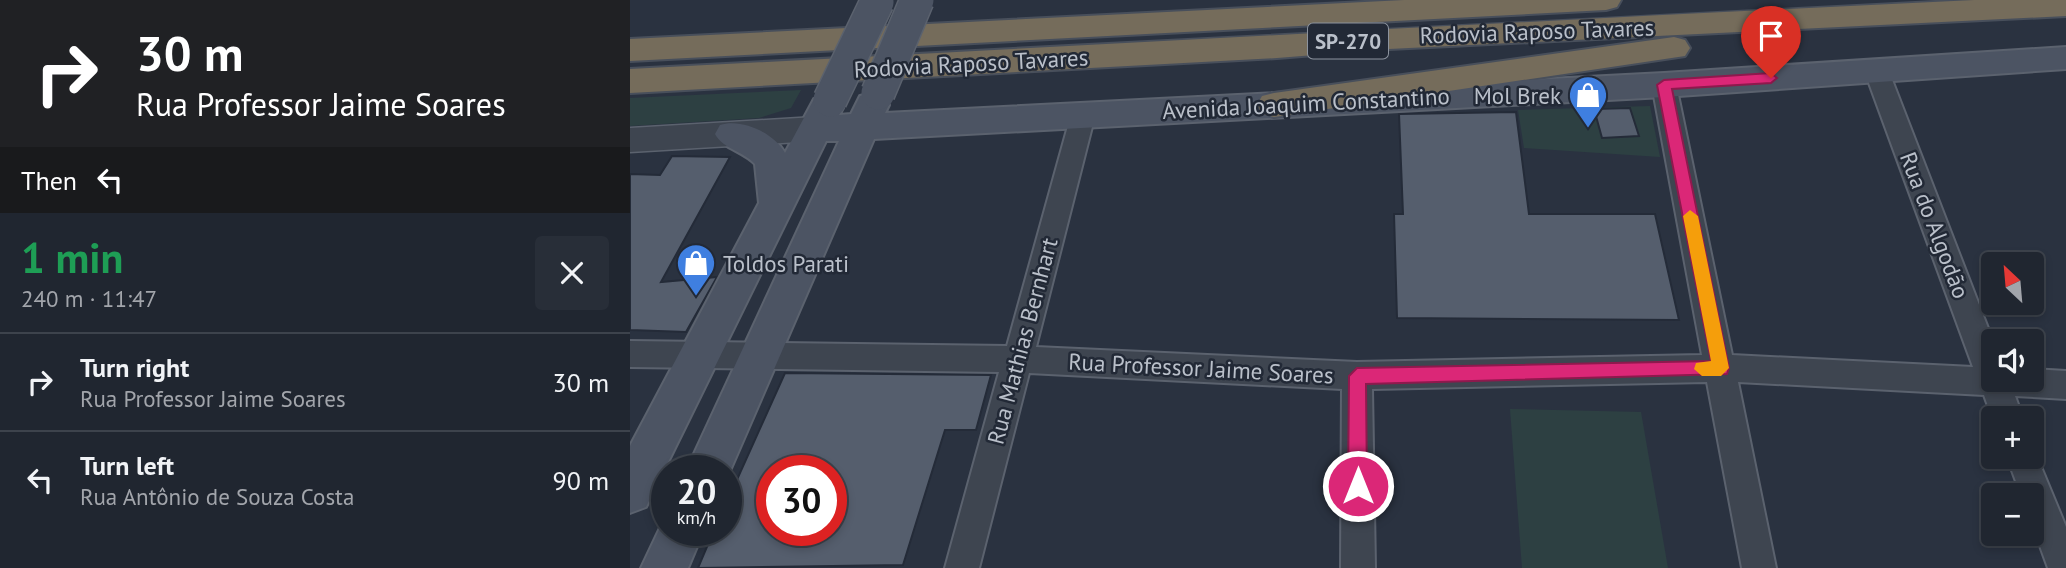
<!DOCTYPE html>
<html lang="en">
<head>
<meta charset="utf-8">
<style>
  :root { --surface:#202630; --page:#282e38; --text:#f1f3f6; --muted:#a2a5ab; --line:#3d434c }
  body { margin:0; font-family:"PT Sans",sans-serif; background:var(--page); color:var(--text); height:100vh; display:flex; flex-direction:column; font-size:26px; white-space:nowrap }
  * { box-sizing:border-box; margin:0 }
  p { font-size:23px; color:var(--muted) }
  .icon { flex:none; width:38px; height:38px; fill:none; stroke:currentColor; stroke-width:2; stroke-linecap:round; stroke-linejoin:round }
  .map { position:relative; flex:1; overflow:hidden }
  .drawer { display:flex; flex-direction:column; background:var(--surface); width:630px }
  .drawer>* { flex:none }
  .top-card { background:#202124; color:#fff; overflow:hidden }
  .needle { width:46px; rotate:334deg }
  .controls { position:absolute; left:1351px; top:252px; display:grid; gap:14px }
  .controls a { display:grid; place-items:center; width:63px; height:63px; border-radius:7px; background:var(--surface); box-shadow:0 4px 10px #0003,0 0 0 2px var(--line); font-size:35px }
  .speed { position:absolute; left:21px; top:455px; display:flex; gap:14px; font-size:35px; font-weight:700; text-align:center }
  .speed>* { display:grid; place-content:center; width:91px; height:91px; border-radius:50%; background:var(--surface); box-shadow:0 4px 10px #0003,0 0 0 2px var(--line); line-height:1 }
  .speed small { font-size:18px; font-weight:400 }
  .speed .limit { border:10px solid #d22; background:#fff; color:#111 }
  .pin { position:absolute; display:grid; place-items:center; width:60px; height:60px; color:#fff; margin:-72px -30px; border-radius:50% 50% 50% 0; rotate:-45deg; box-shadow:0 0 7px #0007 }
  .pin .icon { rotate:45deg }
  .me { position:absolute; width:77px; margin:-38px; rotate:0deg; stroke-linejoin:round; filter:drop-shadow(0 0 5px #0008) }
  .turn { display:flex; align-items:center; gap:24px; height:147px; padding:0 21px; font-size:32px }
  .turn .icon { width:91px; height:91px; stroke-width:2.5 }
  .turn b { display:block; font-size:49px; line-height:60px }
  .then { display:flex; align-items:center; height:66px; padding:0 21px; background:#0003; gap:14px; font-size:26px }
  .round { display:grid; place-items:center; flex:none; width:74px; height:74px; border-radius:7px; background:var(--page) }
  .headline { display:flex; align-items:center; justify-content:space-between; height:119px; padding:0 21px }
  h1 { font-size:42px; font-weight:700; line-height:52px; color:#1e9e55 }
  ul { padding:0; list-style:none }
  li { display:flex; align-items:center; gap:21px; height:98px; padding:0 21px; border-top:2px solid var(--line) }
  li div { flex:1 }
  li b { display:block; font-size:26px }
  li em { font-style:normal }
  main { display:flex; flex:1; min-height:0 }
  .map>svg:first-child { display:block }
  .green { fill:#2d4042 }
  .building { fill:#555e6d; stroke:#242b38; stroke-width:2; fill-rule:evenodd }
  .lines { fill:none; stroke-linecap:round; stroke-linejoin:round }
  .minor-casing { stroke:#5b626e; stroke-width:4 }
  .tertiary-casing { stroke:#5b626e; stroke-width:3 }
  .secondary-casing { stroke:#5b626e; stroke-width:4 }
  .motorway-casing { stroke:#484f5b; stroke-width:4 }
  .minor { fill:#3e4550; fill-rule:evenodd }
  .tertiary { fill:#3e4550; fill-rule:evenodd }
  .secondary { fill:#4c5463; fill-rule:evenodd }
  .motorway { fill:#756c5b; fill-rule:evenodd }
  .secondary-bridge-casing { stroke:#5b626e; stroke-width:36; stroke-linecap:butt }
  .secondary-bridge { stroke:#4c5463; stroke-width:33 }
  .route { fill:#db2777; stroke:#8e194d; stroke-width:2 }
  .slow { fill:#f59e0b }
  .labels { text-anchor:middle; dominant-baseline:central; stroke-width:5; stroke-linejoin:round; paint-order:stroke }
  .shield { fill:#222936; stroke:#8c939e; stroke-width:2 }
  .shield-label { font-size:21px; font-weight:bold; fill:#bac0ca }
  .street-label { font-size:23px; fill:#bac0ca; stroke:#222936 }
  .poi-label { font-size:23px; fill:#bac0ca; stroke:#222936; text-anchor:end }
</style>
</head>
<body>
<main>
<section class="drawer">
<div class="top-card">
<div class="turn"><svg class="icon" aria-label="right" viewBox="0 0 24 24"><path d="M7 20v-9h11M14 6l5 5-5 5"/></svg><div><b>30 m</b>Rua Professor Jaime Soares</div></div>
<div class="then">Then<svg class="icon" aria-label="left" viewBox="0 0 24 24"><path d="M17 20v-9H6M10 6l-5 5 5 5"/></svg></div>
</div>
<div class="headline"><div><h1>1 min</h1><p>240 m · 11:47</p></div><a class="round"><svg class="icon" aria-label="close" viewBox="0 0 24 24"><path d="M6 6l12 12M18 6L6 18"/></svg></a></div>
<ul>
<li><svg class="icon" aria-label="right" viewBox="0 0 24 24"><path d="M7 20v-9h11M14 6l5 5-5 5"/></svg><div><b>Turn right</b><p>Rua Professor Jaime Soares</p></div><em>30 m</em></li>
<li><svg class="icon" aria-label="left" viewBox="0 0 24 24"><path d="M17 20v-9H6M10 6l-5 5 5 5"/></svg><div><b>Turn left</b><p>Rua Antônio de Souza Costa</p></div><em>90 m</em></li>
</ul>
</section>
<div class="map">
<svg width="1436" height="568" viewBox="0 0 1436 568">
  <rect width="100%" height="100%" fill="#2a3240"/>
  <g class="green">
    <polygon points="171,90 161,108 129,118 0,126 0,98"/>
    <polygon points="1020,106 1030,157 894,148 888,110"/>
    <polygon points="880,409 1011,412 1038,568 892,568"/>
  </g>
  <g class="building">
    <polygon points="1000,108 1009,136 972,138 964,109"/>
    <polygon points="886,112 899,214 1025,214 1049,320 767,318 764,214 773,214 769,114"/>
    <polygon points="42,156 100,157 31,282 87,277 56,332 0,330 0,174 30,175"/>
    <path d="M155 373 361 375 346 430H315L273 565 68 568 84 530H96V504ZM142 471H201V530H142Z"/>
  </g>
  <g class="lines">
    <g class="minor-casing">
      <g id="minor">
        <polygon points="1247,64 1255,66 1259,72 1363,341 1363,380 1402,380 1402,369 1436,371 1436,399 1385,396 1393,418 1363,420 1354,395 1108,382 1146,568 1112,568 1077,382 742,389 745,568 711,568 712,389 399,373 349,568 315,568 369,372 0,367 0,341 377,346 441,115 444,109 453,106 462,109 465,115 406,347 727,362 1072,355 1022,85 1026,79 1034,76 1042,79 1046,85 1102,355 1343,367 1235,72 1239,66"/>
        <polygon points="1402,445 1436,527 1436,568 1418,568 1402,524 1402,495 1391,495 1377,457 1402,457"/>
      </g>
    </g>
    <g class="tertiary-casing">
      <polygon id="tertiary" points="185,117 196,121 200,129 196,137 185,141 0,152 0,128"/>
    </g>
    <g class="secondary-casing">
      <g id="secondary">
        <path d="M1436 47V69L1034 97 244 139 96 480V471H56L209 141H196L16 507 0 513V446L129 203 125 164C113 151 93 149 85 134L90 125C112 118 144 133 155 153L184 99 196 96 208 99 213 108 209 115 221 114 230 96 242 93 254 96 259 105 255 113 1034 73Z"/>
        <polygon points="37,513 37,530 74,530 58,568 11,568"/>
      </g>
    </g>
    <g class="motorway-casing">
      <g id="motorway">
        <polygon points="774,0 991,0 987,7 976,10 0,61 0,39"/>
        <path d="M1344 0H1436V16L759 49 647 58 0 93V69C448 46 896 21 1344 0Z"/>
        <polygon points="1044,37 1055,40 1060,48 1055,56 644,117 632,114 627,105 632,96 644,93"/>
      </g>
    </g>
    <use href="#minor" class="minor"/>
    <use href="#tertiary" class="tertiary"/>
    <use href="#secondary" class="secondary"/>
    <use href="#motorway" class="motorway"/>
    <g class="secondary-bridge-casing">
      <g id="secondary-bridge">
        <polyline points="248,93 287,0"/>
        <polyline points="200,100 247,2"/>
      </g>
    </g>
    <use href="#secondary-bridge" class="secondary-bridge"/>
  </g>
  <polygon class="route" points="1141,73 1147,78 1141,83 1042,89 1099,368 1097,374 736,384 737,486 734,492 728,495 721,492 718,486 719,376 727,368 1081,361 1027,85 1034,80"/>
  <polygon class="slow" points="1060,210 1068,216 1099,368 1091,376 1072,376 1064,369 1066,363 1081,361 1053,216"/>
  <defs>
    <g id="shop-pin" transform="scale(2.0125)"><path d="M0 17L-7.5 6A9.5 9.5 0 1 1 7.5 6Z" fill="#3f7fe0" stroke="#222936"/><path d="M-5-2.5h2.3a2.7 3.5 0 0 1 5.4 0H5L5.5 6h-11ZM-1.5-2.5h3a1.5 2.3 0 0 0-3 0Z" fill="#fff"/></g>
  </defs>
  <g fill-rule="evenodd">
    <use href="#shop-pin" x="958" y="95"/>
    <use href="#shop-pin" x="66" y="263"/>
  </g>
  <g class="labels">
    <rect class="shield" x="678" y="23.5" width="80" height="35" rx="5"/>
    <g class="shield-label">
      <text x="718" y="41">SP-270</text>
    </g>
    <g class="street-label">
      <text transform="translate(907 31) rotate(-2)">Rodovia Raposo Tavares</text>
      <text transform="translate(341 63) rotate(-3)">Rodovia Raposo Tavares</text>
      <text transform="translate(676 103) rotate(-3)">Avenida Joaquim Constantino</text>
      <text transform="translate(1305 225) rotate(69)">Rua do Algodão</text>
      <text transform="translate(392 341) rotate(-75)">Rua Mathias Bernhart</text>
      <text transform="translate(571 368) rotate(3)">Rua Professor Jaime Soares</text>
    </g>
    <g class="poi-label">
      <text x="931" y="95">Mol Brek</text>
      <text x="93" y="263" text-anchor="start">Toldos Parati</text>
    </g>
  </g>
</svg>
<div class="controls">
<a><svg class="needle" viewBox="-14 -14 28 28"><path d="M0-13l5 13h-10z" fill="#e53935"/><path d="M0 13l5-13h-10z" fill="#a2a5ab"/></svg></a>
<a><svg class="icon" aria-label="sound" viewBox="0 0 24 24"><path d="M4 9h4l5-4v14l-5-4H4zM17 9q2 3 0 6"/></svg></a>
<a>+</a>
<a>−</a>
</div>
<div class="speed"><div>20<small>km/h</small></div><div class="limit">30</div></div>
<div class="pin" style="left:1141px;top:78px;background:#d93025"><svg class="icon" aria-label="arrive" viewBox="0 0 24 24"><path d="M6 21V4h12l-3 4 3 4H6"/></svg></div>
<svg class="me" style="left:728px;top:486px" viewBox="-20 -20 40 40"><circle r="17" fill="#db2777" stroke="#fff" stroke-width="3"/><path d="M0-11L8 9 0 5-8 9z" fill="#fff"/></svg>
</div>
</main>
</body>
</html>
